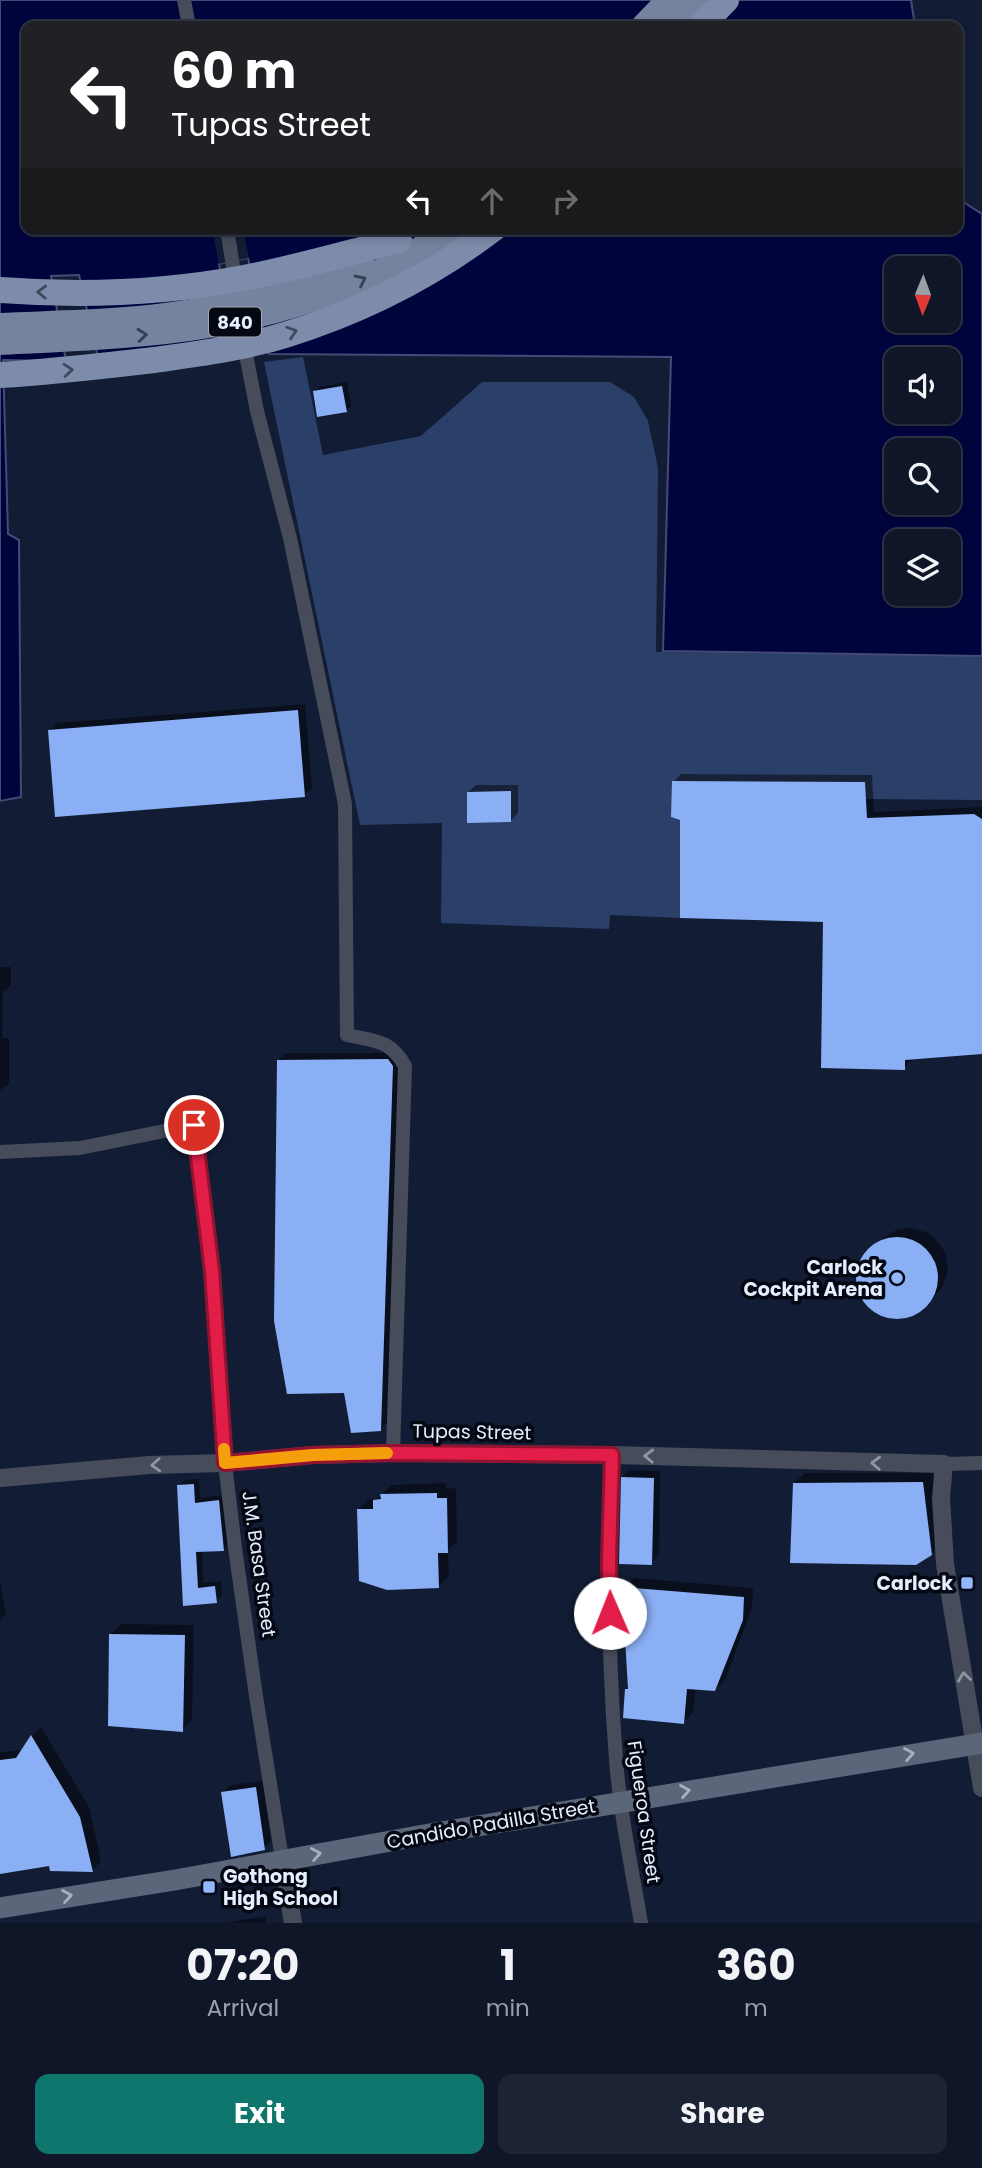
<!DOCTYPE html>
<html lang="en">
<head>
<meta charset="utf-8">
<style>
  :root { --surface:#0e1628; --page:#1c2334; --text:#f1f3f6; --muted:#9b9fa8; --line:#2e3545; --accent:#0f766e }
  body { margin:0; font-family:Poppins,sans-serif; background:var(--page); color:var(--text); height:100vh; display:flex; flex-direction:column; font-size:26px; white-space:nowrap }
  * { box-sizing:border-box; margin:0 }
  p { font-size:23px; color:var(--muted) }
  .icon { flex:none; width:38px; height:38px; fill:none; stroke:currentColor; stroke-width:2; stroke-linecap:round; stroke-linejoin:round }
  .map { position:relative; height:1923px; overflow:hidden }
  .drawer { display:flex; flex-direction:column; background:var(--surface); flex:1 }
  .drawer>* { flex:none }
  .hud { position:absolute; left:21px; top:21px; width:942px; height:214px; border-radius:14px; box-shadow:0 4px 10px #0003,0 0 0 2px var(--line); background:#202124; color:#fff; overflow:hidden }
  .needle { width:46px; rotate:181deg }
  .controls { position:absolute; left:884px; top:256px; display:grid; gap:14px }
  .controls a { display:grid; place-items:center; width:77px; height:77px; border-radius:14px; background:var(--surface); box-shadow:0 4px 10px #0003,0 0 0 2px var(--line); font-size:35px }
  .pin { position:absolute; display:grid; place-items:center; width:60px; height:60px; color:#fff; margin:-30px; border:4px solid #fff; border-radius:50%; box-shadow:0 2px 7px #0007 }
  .me { position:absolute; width:77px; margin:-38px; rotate:359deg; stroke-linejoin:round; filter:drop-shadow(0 0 5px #0008) }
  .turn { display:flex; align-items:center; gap:24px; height:147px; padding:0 35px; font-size:32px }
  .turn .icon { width:91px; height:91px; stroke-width:2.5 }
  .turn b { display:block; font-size:49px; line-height:60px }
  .lanes { display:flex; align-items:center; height:66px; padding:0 35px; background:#0003; justify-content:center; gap:35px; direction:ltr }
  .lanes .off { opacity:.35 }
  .eta { display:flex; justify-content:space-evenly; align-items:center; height:119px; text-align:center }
  .eta b { font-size:42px; font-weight:700; line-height:49px }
  .button { display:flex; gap:14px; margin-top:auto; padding:14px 35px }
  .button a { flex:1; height:80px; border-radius:14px; background:var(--accent); color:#fff; font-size:28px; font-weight:700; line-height:80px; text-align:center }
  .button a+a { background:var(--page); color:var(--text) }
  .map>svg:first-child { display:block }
  .green { fill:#2b4069 }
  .water { fill:#00043d; stroke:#454a77; stroke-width:2; fill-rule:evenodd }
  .pier { fill:#121d35 }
  .shadow { fill:#0007 }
  .building { fill:#8baff4 }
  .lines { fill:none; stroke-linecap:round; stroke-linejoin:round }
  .minor { stroke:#464c59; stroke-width:14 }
  .tertiary { stroke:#464c59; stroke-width:18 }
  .secondary { stroke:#5c667a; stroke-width:21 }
  .trunk { stroke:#75839e; stroke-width:24 }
  .motorway { stroke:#7d8caa; stroke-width:26 }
  .trunk-bridge { stroke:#75839e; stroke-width:24 }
  .motorway-bridge { stroke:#7d8caa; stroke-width:26 }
  .oneway { stroke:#373f51 }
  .oneway2 { stroke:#404a5e }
  .oneway3 { stroke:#8e95a3 }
  .oneway4 { stroke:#a7b1c3 }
  .route-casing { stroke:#92132f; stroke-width:18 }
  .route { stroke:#e11d48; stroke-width:12 }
  .slow { stroke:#f59e0b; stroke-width:12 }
  .poi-dot { fill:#93b7fd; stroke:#040812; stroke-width:2.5 }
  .labels { text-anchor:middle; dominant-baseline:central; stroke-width:7; stroke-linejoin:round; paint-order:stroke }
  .shield { fill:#040812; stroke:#a2a9b7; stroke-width:2 }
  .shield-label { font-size:18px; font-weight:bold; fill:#e5eefe }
  .poi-label { font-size:19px; font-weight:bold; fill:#e5eefe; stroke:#040812; text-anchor:end }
  .street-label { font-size:19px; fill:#e5eefe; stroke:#040812 }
</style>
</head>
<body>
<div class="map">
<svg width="982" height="1923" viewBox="0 0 982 1923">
  <rect width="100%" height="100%" fill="#121d35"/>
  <polygon class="green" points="303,357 323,455 421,436 482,382 610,382 634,397 648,421 658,468 656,652 982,656 982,800 866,799 864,782 673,781 671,817 680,820 680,918 610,915 609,929 441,923 442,823 360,825 264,362"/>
  <path class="water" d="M0 0H911L915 26H26V229H957V198L982 214V656L663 651 671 357 269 354 248 258 219 264 234 354 99 362 79 275 51 276 66 361 3 360 8 534 19 540 21 797 0 801ZM896 268H948V320H896ZM896 359H948V411H896ZM896 450H948V502H896ZM896 541H948V593H896Z"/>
  <polygon class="pier" points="212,229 243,229 249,258 219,264"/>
  <g class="shadow">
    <polygon points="347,382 351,406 346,411 314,392 319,387"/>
    <polygon points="305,704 312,788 304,795 49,731 57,723"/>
    <polygon points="681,774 872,775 874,812 982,807 982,1052 912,1058 904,1068 825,920 682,819 674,781"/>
    <polygon points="476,785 518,785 518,813 510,821 468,792"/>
    <polygon points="0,967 11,967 11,985 3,992 2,1038 9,1038 9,1084 0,1090"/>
    <polygon points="286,1053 396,1053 400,1058 388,1422 380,1429 278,1060"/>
    <polygon points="907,1228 926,1232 934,1237 945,1252 948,1271 942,1288 924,1307 908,1316 899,1317 880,1313 865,1301 861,1293 858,1275 860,1265 871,1249 882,1239 898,1229"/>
    <polygon points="630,1470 660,1471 659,1555 651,1563 622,1477"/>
    <polygon points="805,1473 933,1473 941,1543 931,1554 794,1483"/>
    <polygon points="199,1479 200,1498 224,1495 230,1543 224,1549 202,1550 203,1583 221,1581 222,1595 216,1601 185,1604 179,1486 185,1480"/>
    <polygon points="446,1483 446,1489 456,1488 457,1541 448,1550 449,1576 438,1586 358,1510 368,1500 376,1499 392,1485"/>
    <polygon points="634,1578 753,1588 752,1608 725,1680 715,1690 696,1688 693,1712 684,1722 627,1690 630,1687 624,1587"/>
    <polygon points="0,1580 6,1614 0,1620"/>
    <polygon points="121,1624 194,1625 192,1720 182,1730 111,1634"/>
    <polygon points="41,1727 89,1807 101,1861 92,1871 50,1864 0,1872 0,1752 23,1750 32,1736"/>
    <polygon points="263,1781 271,1841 264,1849 223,1792 231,1785"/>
    <polygon points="265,1916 266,1923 225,1923"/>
  </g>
  <g class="building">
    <polygon points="342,386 347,412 317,417 313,391"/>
    <polygon points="298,710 305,797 55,817 48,730"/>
    <polygon points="672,781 865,782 867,818 974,814 982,819 982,1054 905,1060 905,1070 821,1068 823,922 680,918 680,820 671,817"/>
    <polygon points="511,791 511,822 467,823 467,792"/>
    <polygon points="388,1059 393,1066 381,1431 351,1433 344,1393 287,1394 274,1321 277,1060"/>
    <circle cx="897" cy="1278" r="41"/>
    <polygon points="621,1477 654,1478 652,1565 619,1564"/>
    <polygon points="923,1482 932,1555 916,1565 790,1563 793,1483"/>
    <polygon points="194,1484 195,1503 219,1500 224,1551 196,1552 198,1588 215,1586 217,1603 183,1606 177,1485"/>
    <polygon points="437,1493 437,1498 447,1498 448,1553 438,1553 439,1588 387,1590 359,1581 357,1509 373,1509 373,1500 381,1499 380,1494"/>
    <polygon points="622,1587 744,1597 743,1620 715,1691 687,1689 684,1724 623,1718 625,1689 628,1689"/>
    <polygon points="109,1634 185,1635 183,1732 108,1726"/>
    <polygon points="31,1735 80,1817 93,1872 50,1871 49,1866 0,1874 0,1760 16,1758"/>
    <polygon points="256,1787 265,1850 231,1857 221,1792"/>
  </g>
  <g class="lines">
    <g class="minor">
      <polyline points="184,0 189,26"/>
      <polyline points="227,229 236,285"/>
      <path d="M243 339 257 411 290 538 345 804 347 1035C374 1041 390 1039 405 1066L393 1453"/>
      <polyline points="0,1152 80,1148 194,1125 212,1271 225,1463 235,1548 256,1696 282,1859"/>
      <path d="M612 1455C607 1556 608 1658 616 1759 620 1814 632 1869 641 1923"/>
      <polyline points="944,1464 982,1463"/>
    </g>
    <g class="tertiary">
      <polyline points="0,1478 149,1465 225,1463 313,1455 393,1453 612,1455 944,1464 941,1498 945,1564 982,1788"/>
      <polyline points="282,1859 293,1923"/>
    </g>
    <polyline class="secondary" points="0,1908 175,1880 435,1833 982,1743"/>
    <g class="trunk">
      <polyline points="643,26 668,0"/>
      <polyline points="669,26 695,0"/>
    </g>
    <polyline class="motorway" points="701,26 726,0"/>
    <g class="trunk-bridge">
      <path d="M0 325C65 322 132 322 197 310 255 300 310 282 363 257"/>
      <path d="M0 343C105 338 199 336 299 304 313 299 327 296 340 290 379 274 416 251 452 229"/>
    </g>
    <g class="motorway-bridge">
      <path d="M0 290C81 296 164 293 244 278 296 268 347 253 399 240"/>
      <path d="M0 375C51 372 103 366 154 360 197 354 243 348 285 335 359 312 431 276 493 229"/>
    </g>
  </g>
  <defs><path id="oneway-chevron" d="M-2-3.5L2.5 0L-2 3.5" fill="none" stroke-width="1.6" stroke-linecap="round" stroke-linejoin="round" transform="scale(1.75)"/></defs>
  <g class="oneway">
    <use href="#oneway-chevron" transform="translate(361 280) rotate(-26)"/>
    <use href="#oneway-chevron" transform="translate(142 335) rotate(-5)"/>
  </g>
  <g class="oneway2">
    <use href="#oneway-chevron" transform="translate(42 292) rotate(-178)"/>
    <use href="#oneway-chevron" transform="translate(292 332) rotate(-18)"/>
    <use href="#oneway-chevron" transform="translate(68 370) rotate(-5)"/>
  </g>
  <g class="oneway3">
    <use href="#oneway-chevron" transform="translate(649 1456) rotate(-178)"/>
    <use href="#oneway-chevron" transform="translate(876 1463) rotate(-178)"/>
    <use href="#oneway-chevron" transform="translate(156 1465) rotate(177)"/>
    <use href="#oneway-chevron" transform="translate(964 1677) rotate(-98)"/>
  </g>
  <g class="oneway4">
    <use href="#oneway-chevron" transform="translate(909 1754) rotate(-10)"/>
    <use href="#oneway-chevron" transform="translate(685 1791) rotate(-9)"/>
    <use href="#oneway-chevron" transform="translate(316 1854) rotate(-10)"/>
    <use href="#oneway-chevron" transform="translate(67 1896) rotate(-9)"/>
  </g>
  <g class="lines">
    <g class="route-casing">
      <polyline id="route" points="194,1125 212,1271 225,1463 313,1455 393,1453 612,1455 609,1561 610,1613"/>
    </g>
    <use href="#route" class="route"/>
    <polyline class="slow" points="224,1449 225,1463 313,1455 387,1453"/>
  </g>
  <g class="poi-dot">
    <circle cx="897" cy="1278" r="7"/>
    <rect x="960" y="1576" width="14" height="14" rx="3.5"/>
    <rect x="202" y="1880" width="14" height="14" rx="3.5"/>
  </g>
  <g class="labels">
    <rect class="shield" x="209" y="307.5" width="52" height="29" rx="5"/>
    <g class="shield-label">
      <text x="235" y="322">840</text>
    </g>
    <g class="poi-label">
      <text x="883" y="1267">Carlock<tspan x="883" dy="22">Cockpit Arena</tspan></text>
      <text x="953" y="1583">Carlock</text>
      <text x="223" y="1876" text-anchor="start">Gothong<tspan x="223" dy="22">High School</tspan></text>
    </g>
    <g class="street-label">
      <text transform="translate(472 1432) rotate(1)">Tupas Street</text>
      <text transform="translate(259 1564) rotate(82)">J.M. Basa Street</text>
      <text transform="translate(644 1812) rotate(82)">Figueroa Street</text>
      <text transform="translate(491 1824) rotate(-10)">Candido Padilla Street</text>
    </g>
  </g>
</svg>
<div class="controls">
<a><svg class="needle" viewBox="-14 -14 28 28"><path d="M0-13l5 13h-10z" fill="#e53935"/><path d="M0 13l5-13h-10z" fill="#9b9fa8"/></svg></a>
<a><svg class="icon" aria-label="sound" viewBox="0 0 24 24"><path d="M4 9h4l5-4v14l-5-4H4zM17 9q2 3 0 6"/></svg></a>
<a><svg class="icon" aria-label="search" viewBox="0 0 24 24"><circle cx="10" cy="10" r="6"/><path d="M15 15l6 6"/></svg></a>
<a><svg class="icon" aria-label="layers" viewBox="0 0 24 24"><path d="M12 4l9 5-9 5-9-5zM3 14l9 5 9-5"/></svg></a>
</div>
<div class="pin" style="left:194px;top:1125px;background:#d93025"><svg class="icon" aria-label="arrive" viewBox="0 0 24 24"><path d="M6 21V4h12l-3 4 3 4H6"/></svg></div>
<svg class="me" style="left:610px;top:1613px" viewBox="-20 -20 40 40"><circle r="19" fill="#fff"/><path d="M0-13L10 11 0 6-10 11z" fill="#e11d48"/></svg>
<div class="hud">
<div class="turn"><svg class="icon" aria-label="left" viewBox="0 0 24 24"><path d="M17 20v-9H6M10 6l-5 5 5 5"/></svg><div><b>60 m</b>Tupas Street</div></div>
<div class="lanes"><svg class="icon" aria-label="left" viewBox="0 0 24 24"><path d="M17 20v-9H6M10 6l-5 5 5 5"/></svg><svg class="icon off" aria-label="ahead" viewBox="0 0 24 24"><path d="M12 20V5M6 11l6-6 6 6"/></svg><svg class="icon off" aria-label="right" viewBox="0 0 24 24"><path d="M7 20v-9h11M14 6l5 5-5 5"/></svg></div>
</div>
</div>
<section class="drawer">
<div class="eta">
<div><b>07:20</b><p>Arrival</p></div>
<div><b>1</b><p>min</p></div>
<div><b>360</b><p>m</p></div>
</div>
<div class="button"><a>Exit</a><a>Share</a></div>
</section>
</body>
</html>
